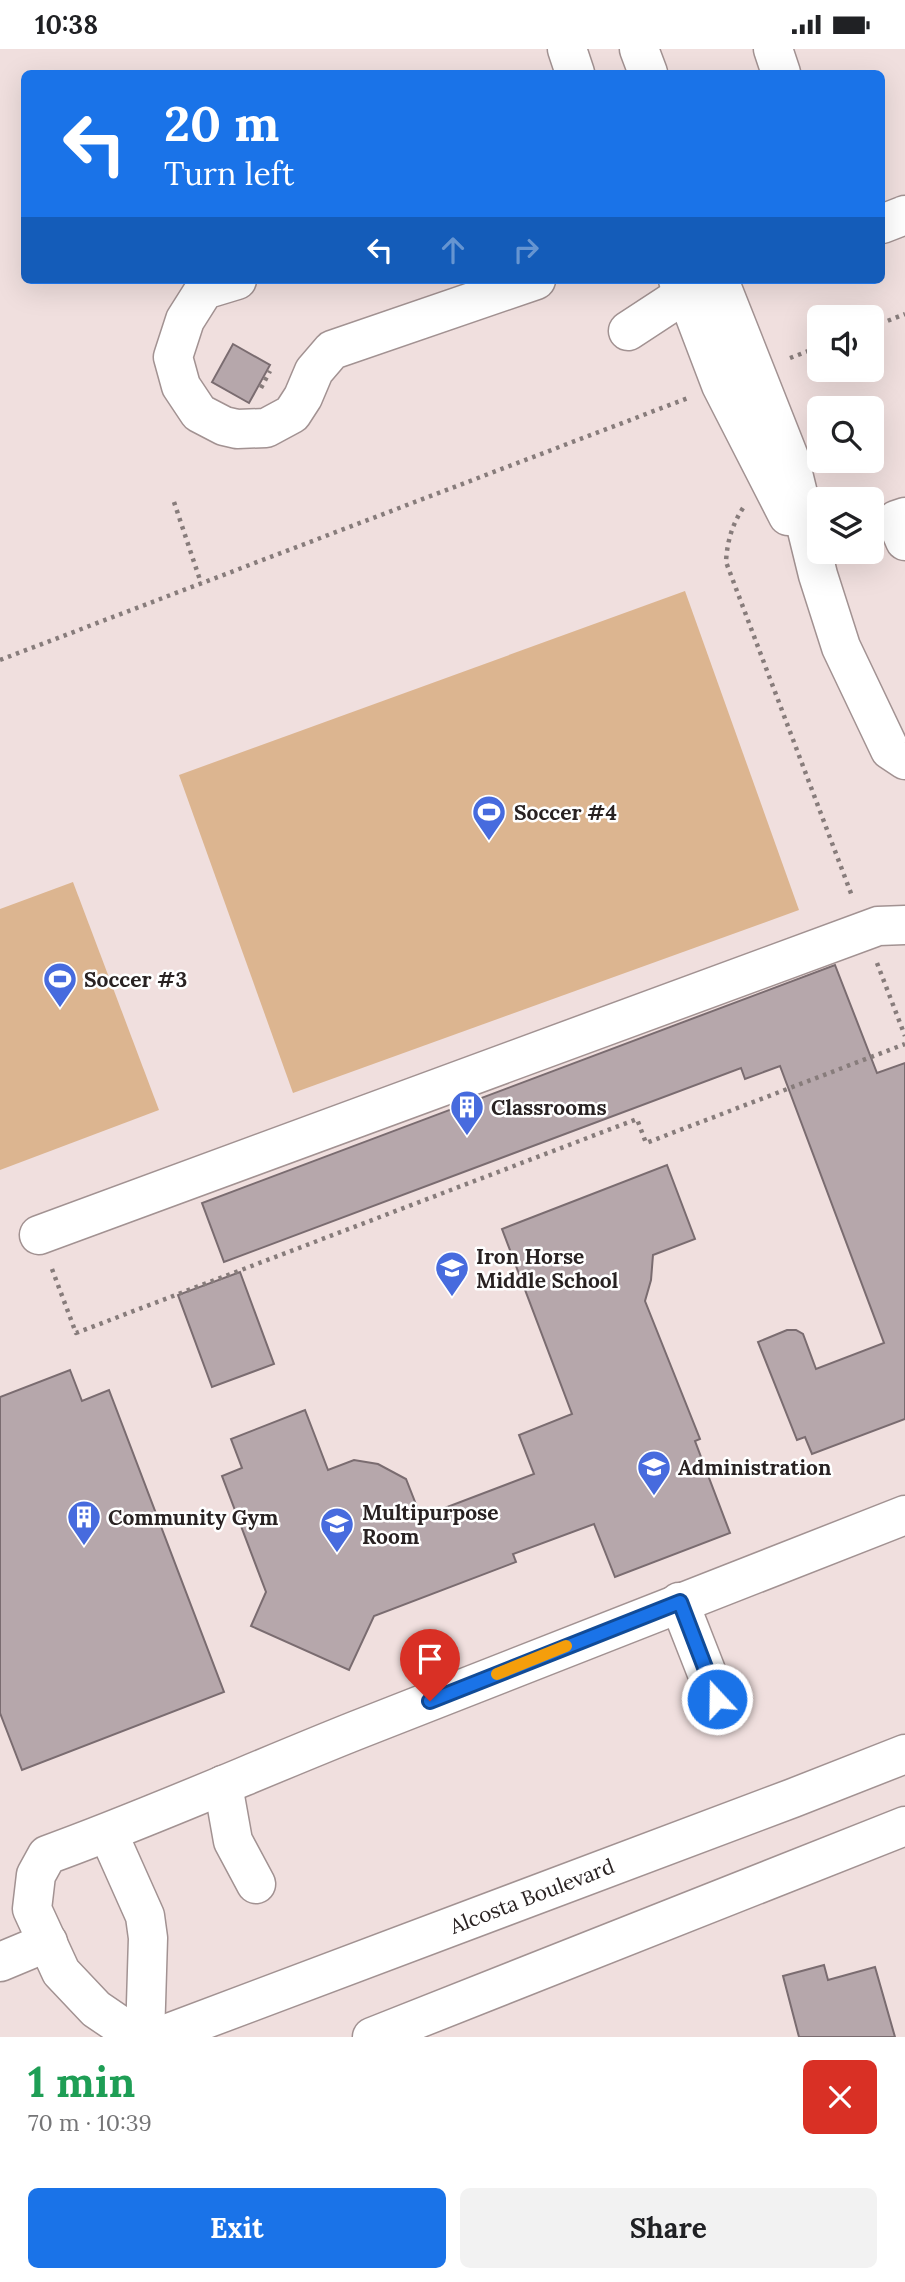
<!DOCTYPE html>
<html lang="en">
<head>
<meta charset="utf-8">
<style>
  :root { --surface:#fff; --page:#f2f2f2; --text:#202124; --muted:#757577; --accent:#1a73e8 }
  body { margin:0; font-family:Lora,serif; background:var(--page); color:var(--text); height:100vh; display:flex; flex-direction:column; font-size:26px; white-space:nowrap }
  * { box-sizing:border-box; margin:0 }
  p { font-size:23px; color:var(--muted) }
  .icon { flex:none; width:38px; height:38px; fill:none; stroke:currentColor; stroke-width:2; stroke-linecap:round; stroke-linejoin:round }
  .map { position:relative; height:1988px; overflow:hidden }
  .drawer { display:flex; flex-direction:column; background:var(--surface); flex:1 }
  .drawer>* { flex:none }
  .banner { position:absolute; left:21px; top:21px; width:864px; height:214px; border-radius:10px; box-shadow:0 7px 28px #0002; background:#1a73e8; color:#fff; overflow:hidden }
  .buttons { position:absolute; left:807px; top:256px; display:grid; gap:14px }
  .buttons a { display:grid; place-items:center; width:77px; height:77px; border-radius:10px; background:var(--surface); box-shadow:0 7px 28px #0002; font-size:35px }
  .pin { position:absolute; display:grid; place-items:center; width:60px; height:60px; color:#fff; margin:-72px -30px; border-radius:50% 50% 50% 0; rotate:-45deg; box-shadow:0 0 7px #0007 }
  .pin .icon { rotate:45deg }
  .me { position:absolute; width:77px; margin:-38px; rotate:339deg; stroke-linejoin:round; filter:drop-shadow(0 0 5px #0008) }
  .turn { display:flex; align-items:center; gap:24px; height:147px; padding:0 28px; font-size:32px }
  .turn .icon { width:91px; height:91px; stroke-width:2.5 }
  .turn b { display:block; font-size:49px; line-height:60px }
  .lanes { display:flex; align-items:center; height:66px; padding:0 28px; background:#0003; justify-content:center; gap:35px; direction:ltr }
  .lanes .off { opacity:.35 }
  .round { display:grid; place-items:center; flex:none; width:74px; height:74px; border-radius:10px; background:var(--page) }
  .head { display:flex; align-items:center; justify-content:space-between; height:119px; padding:0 28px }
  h1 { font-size:42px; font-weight:700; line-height:52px; color:#1e9e55 }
  .primary-button { display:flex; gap:14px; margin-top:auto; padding:14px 28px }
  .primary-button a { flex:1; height:80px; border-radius:10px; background:var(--accent); color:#fff; font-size:28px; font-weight:700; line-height:80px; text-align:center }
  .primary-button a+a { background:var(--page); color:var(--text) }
  .status { display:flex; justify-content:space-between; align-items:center; height:49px; padding:0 35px; background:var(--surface); direction:ltr }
  .status svg { height:19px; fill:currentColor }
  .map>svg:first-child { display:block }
  .green { fill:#dcb590 }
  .building { fill:#b6a7ab; stroke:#7a6c70; stroke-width:2 }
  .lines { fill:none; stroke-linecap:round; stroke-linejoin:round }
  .minor-casing { stroke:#a29292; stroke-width:41 }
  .major-casing { stroke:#a29292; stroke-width:41 }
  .path { stroke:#877c7b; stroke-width:4.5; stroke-dasharray:3.5 5; stroke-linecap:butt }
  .minor { stroke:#fff; stroke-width:38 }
  .major { stroke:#fff; stroke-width:38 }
  .route-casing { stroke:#114b97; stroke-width:18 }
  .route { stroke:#1a73e8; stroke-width:12 }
  .slow { stroke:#f59e0b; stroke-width:12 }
  .labels { text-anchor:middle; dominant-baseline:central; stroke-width:5; stroke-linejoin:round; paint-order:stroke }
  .poi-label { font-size:21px; font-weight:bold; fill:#292222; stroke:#fff; text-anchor:start }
  .street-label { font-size:21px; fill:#292222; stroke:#fff }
</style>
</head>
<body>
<div class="status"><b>10:38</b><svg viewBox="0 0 49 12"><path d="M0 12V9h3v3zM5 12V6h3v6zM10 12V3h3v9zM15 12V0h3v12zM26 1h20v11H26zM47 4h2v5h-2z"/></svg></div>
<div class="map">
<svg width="905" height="1988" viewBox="0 0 905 1988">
  <rect width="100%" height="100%" fill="#f0dfde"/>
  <g class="green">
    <polygon points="685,542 799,861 293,1044 179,726"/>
    <polygon points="73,833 159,1061 0,1121 0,860"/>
  </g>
  <g class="building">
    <polygon points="233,295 270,316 249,354 212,333"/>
    <polygon points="835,916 877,1024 905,1014 905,1370 812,1405 805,1388 797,1391 758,1293 787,1281 796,1281 803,1285 816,1320 884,1294 780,1017 745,1030 741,1019 224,1213 202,1154"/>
    <polygon points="667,1116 695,1190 653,1206 651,1231 645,1252 700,1390 695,1392 730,1484 615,1528 594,1475 513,1505 516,1513 374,1567 349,1621 251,1577 266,1543 222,1427 242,1419 231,1390 305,1361 328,1421 354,1411 378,1415 406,1430 421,1468 534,1425 519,1386 572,1365 502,1180"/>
    <polygon points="240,1223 274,1315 212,1338 178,1246"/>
    <polygon points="70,1321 82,1352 109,1341 224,1643 22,1721 0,1664 0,1348"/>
    <polygon points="824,1916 828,1931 875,1918 895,1988 799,1988 783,1927"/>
  </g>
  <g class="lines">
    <g class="minor-casing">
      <g id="minor">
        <polyline points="567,0 575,24"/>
        <polyline points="639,0 648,24"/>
        <polyline points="773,0 781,24"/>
        <polyline points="882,175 905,166"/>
        <polyline points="237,231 204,241 185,271 173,308 181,337 199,364 224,377 237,380 266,379 292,365 303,348 314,322 332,301 536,231"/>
        <polyline points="678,231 686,244 721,336 788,467"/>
        <polyline points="719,231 789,408 818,526 841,598 890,701 905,711"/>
        <polyline points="628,282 686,244 708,236"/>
        <polyline points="905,468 896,471 905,492"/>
        <polyline points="39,1186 878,877 905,876"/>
        <polyline points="679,1553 717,1650"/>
        <polyline points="223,1736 233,1792 256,1835"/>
        <polyline points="108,1784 145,1867 148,1889 145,1988"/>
        <polyline points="0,1913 48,1893"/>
        <path d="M137 1988 96 1960 61 1923 32 1860 36 1826 47 1806C152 1768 254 1722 357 1681 539 1608 722 1537 905 1466"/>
      </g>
    </g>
    <g class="major-casing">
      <g id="major">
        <polyline points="158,1988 793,1749 905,1705"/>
        <polyline points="372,1988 905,1777"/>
      </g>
    </g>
    <g class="path">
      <polyline points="872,278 905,265"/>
      <polyline points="790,309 819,298"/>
      <polyline points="261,339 270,322"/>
      <polyline points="174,453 201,534"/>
      <path d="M743 459C732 476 727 493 726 513L852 847"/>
      <polyline points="0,611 688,349"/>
      <polyline points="877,914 905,987"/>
      <polyline points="52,1220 76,1284 637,1070 646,1094 905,995"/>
    </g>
    <use href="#minor" class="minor"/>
    <use href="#major" class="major"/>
  </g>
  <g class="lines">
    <g class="route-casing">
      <polyline id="route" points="430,1652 680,1553 717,1650"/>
    </g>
    <use href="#route" class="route"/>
    <polyline class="slow" points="497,1625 566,1597"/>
  </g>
  <defs>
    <g id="stadium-pin" transform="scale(1.75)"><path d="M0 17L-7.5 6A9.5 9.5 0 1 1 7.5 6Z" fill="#476bde" stroke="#fff"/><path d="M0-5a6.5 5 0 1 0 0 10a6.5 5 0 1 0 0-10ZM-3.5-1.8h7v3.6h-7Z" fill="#fff"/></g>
    <g id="building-pin" transform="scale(1.75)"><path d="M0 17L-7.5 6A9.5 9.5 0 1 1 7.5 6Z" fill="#476bde" stroke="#fff"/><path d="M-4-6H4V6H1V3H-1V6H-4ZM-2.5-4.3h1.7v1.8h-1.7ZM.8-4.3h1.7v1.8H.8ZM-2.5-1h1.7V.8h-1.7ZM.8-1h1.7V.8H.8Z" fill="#fff"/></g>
    <g id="school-pin" transform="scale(1.75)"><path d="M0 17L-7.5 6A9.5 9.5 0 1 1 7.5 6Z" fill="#476bde" stroke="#fff"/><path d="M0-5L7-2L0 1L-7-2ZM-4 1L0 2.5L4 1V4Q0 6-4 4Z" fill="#fff"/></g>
  </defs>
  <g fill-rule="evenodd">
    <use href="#stadium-pin" x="489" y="763"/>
    <use href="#stadium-pin" x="60" y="930"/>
    <use href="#building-pin" x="467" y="1058"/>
    <use href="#school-pin" x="452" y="1219"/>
    <use href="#school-pin" x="654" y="1418"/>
    <use href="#building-pin" x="84" y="1468"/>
    <use href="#school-pin" x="337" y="1475"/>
  </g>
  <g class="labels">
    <g class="poi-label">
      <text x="514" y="763">Soccer #4</text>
      <text x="84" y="930">Soccer #3</text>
      <text x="491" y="1058">Classrooms</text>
      <text x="476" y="1207">Iron Horse<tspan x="476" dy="24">Middle School</tspan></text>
      <text x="678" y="1418">Administration</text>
      <text x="362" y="1463">Multipurpose<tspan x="362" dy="24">Room</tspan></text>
      <text x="108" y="1468">Community Gym</text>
    </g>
    <g class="street-label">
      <text transform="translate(532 1847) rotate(-21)">Alcosta Boulevard</text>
    </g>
  </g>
</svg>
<div class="buttons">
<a><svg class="icon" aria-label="sound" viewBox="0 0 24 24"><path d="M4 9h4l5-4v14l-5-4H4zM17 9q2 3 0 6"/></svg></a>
<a><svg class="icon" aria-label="search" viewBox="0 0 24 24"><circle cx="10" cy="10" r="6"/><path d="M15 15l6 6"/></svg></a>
<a><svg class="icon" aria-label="layers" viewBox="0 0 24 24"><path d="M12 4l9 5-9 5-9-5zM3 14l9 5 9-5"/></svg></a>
</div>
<div class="pin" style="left:430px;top:1652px;background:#d93025"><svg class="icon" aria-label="arrive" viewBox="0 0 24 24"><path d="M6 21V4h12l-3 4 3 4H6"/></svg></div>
<svg class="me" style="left:717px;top:1650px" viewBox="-20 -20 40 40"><circle r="17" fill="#1a73e8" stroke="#fff" stroke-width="3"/><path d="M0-11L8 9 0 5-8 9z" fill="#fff"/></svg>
<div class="banner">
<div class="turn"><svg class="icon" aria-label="left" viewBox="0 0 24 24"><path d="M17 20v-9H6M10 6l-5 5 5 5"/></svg><div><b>20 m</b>Turn left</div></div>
<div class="lanes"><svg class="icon" aria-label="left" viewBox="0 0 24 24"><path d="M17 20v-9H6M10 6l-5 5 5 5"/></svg><svg class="icon off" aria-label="ahead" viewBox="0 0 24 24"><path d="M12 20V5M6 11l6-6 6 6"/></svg><svg class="icon off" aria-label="right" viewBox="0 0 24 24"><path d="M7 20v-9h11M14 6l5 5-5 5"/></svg></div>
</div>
</div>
<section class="drawer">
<div class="head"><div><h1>1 min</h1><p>70 m · 10:39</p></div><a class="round" style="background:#d93025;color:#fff"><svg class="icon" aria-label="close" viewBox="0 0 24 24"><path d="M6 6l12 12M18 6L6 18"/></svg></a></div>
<div class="primary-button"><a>Exit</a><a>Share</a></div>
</section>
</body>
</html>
